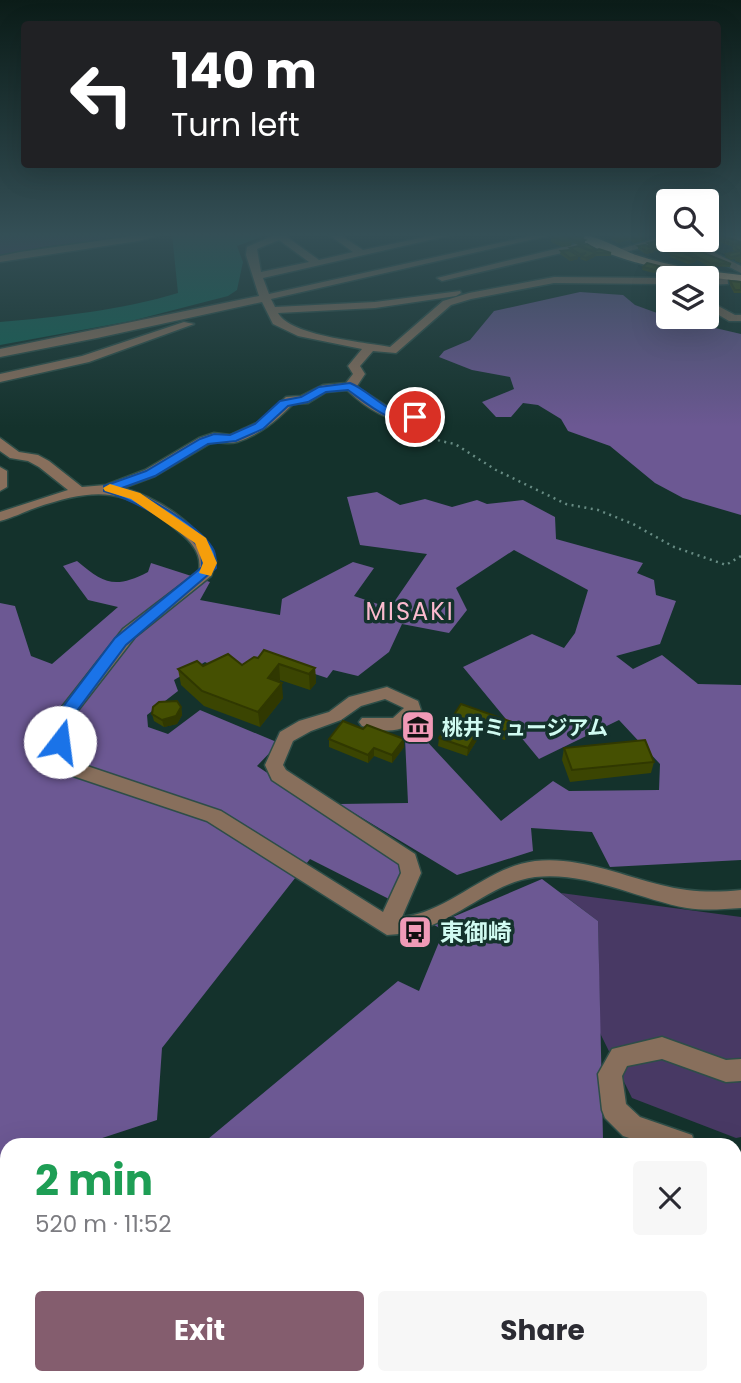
<!DOCTYPE html>
<html lang="en">
<head>
<meta charset="utf-8">
<style>
  :root { --surface:#fff; --page:#f7f7f7; --text:#2b2b33; --muted:#7c7c81; --accent:#845d6e }
  body { margin:0; font-family:Poppins,"Noto Sans JP",sans-serif; background:var(--page); color:var(--text); height:100vh; display:flex; flex-direction:column; font-size:26px; white-space:nowrap }
  * { box-sizing:border-box; margin:0 }
  p { font-size:23px; color:var(--muted) }
  .icon { flex:none; width:38px; height:38px; fill:none; stroke:currentColor; stroke-width:2; stroke-linecap:round; stroke-linejoin:round }
  .map { position:relative; flex:1; overflow:hidden }
  .details { position:absolute; left:0px; top:1138px; width:742px; height:247px; display:flex; flex-direction:column; background:var(--surface); border-radius:21px 21px 0 0; box-shadow:0 7px 28px #0002 }
  .details>* { flex:none }
  .hud { position:absolute; left:21px; top:21px; width:700px; height:147px; border-radius:7px; box-shadow:0 7px 28px #0002; background:#202124; color:#fff; overflow:hidden }
  .buttons { position:absolute; left:656px; top:189px; display:grid; gap:14px }
  .buttons a { display:grid; place-items:center; width:63px; height:63px; border-radius:7px; background:var(--surface); box-shadow:0 7px 28px #0002; font-size:35px }
  .pin { position:absolute; display:grid; place-items:center; width:60px; height:60px; color:#fff; margin:-30px; border:4px solid #fff; border-radius:50%; box-shadow:0 2px 7px #0007 }
  .me { position:absolute; width:77px; margin:-38px; rotate:15deg; stroke-linejoin:round; filter:drop-shadow(0 0 5px #0008) }
  .turn { display:flex; align-items:center; gap:24px; height:147px; padding:0 35px; font-size:32px }
  .turn .icon { width:91px; height:91px; stroke-width:2.5 }
  .turn b { display:block; font-size:49px; line-height:60px }
  .round { display:grid; place-items:center; flex:none; width:74px; height:74px; border-radius:7px; background:var(--page) }
  .head { display:flex; align-items:center; justify-content:space-between; height:119px; padding:0 35px }
  h1 { font-size:42px; font-weight:700; line-height:52px; color:#1e9e55 }
  .cta { display:flex; gap:14px; margin-top:auto; padding:14px 35px }
  .cta a { flex:1; height:80px; border-radius:7px; background:var(--accent); color:#fff; font-size:28px; font-weight:700; line-height:80px; text-align:center }
  .cta a+a { background:var(--page); color:var(--text) }
  .map>svg:first-child { display:block }
  .green { fill:#483964 }
  .forest { fill:#6c5893 }
  .water { fill:#126254 }
  .lines { fill:none; stroke-linecap:round; stroke-linejoin:round }
  .minor-casing { stroke:#2e4e48; stroke-width:3 }
  .major-casing { stroke:#2e4e48; stroke-width:3 }
  .path-far1 { stroke:#678b83; stroke-width:2.5; stroke-dasharray:2 4.5; stroke-linecap:butt }
  .path { stroke:#678b83; stroke-width:3.5; stroke-dasharray:2.5 8; stroke-linecap:butt }
  .minor { fill:#886f5c; fill-rule:evenodd }
  .major { fill:#e5b18a; fill-rule:evenodd }
  .wall { fill:#3b4502 }
  .shaded-wall { fill:#303801 }
  .building { fill:#455002; stroke:#303801; stroke-width:2 }
  .route { fill:#1a73e8; stroke:#114b97; stroke-width:2 }
  .slow { fill:#f59e0b }
  .labels { text-anchor:middle; dominant-baseline:central; stroke-width:7; stroke-linejoin:round; paint-order:stroke }
  .poi-label { font-size:21px; font-weight:bold; fill:#d0fbf1; stroke:#14322c; text-anchor:start }
  .quarter-label { font-size:24px; letter-spacing:2px; fill:#fcbace; stroke:#14322c }
  .near-poi-label { font-size:24px; font-weight:bold; fill:#d0fbf1; stroke:#14322c; text-anchor:start }
</style>
</head>
<body>
<div class="map">
<svg width="741" height="1383" viewBox="0 0 741 1383">
  <rect width="100%" height="100%" fill="#14322c"/>
  <g class="green">
    <polygon points="0,234 147,234 42,247 0,257"/>
    <polygon points="561,893 741,917 741,1137 736,1138 632,1098 600,1033 598,921"/>
  </g>
  <g class="forest">
    <polygon points="580,292 623,295 635,305 668,317 741,334 741,515 683,498 655,483 610,446 568,431 561,419 538,405 523,403 511,417 496,417 482,402 514,389 510,377 472,370 439,357 444,351 470,340 494,311"/>
    <path d="M377 492 400 505 425 499 452 507 477 500 487 504 523 500 555 517 556 539 643 563 637 573 654 580 656 595 676 601 660 644 616 656 633 669 662 655 698 684 741 685V860L610 867 592 832 531 828 533 851 457 875 339 804 408 803 405 738 422 736 501 821 553 781 569 791 659 790 660 764 619 720 539 759 463 667 532 634 564 648 575 633 588 590 514 550 456 588 467 610 449 633 402 624 389 652 358 676 333 670 327 678 264 657C243 669 227 673 205 662L174 680 178 691 147 715 148 727 168 734 200 710 279 743 257 766 405 865 389 899 310 859 162 1048 157 1120 84 1144H7V1171L0 1173V603L15 606 31 656 52 664 118 607 88 600 63 566 77 561C104 584 115 589 148 572L151 563 210 582 200 600 280 615 282 599 353 562 374 568 354 596 390 608 427 554 360 545 347 497Z"/>
    <polygon points="542,879 598,921 603,1139 596,1144 202,1144 398,981 419,991 444,930 434,925"/>
    <polygon points="0,1213 7,1214 7,1377 38,1377 35,1383 0,1383"/>
  </g>
  <g class="water">
    <path d="M172 234H268L237 246 243 262 237 290 228 296 131 321 0 345V322C59 317 122 310 178 293Z"/>
    <polygon points="735,1301 741,1304 741,1383 96,1383 104,1377 735,1377"/>
  </g>
  <g class="lines">
    <g class="minor-casing">
      <g id="minor">
        <polygon points="146,234 163,234 138,241 0,262 0,256 20,252"/>
        <path d="M277 234H291L287 237 319 260 353 252 328 234H339L363 250 439 234H456L263 278 269 294 539 234H556L271 299 275 307 375 302 460 291 461 293 456 296 375 308 278 313C290 336 364 342 390 347L443 301 469 293 554 277 670 278 668 284 554 283 471 299 451 305 396 353 373 351 360 366 365 374 357 386 360 389 394 411 420 414V420C392 426 366 408 347 390L326 392 308 403 293 404C276 421 261 434 237 442 227 445 218 440 209 444L155 476 123 488C161 499 200 525 216 561L211 576 135 637 72 718 69 731 71 746 75 756 87 766 221 811 383 912 401 873 399 864 272 780 265 765 280 732 299 721 329 712 349 697 387 687 418 701 422 713C408 734 384 733 362 726L359 722 362 718H393L404 708 385 699 361 706 341 720 311 731 293 741 283 765 286 770 415 854 421 873 402 917C450 912 486 867 535 861 577 856 621 875 661 885 688 892 713 893 741 890V908C723 909 706 911 687 908 638 899 587 871 535 877 483 884 450 933 387 935L207 821 73 776C53 760 45 735 58 712L123 629 199 571C202 554 192 542 178 531 127 487 97 487 35 508 24 512 12 518 0 521V512L68 490 39 467 28 461 10 458 0 451V438L19 452 38 455 49 461 82 487 106 485 145 470 199 438 214 433 230 435 261 421 286 397 301 396 323 385 346 383 353 374 348 366 362 349 298 336 273 324 262 302 97 338 0 357V349L259 296 246 255 247 247ZM279 240 309 262 261 272 257 249Z"/>
        <polygon points="721,234 733,234 741,237 741,244"/>
        <polygon points="668,235 668,240 671,240 622,253 617,250"/>
        <polygon points="592,240 597,243 596,245 442,281 437,278"/>
        <polygon points="677,240 689,240 741,266 741,273"/>
        <polygon points="719,274 727,274 728,284 707,285 707,279 718,279"/>
        <polygon points="707,300 735,315 741,315 741,321 729,321 707,308"/>
        <polygon points="184,322 194,324 89,362 0,382 0,374 82,356"/>
        <polygon points="0,467 7,471 7,487 0,491"/>
        <polygon points="662,1037 726,1060 741,1059 741,1081 726,1082 662,1059 627,1066 622,1076 626,1104 640,1117 692,1135 695,1144 648,1144 623,1136 605,1118 602,1110 598,1074 612,1049"/>
        <polygon points="735,1150 741,1152 741,1178 735,1176"/>
      </g>
    </g>
    <g class="major-casing">
      <path id="major" d="M573 234C595 233 618 249 639 256 672 267 707 271 741 275V281C694 276 610 264 573 234Z"/>
    </g>
    <polyline class="path-far1" points="415,428 440,441 455,444 496,470 566,504 598,510 633,524 674,547 726,565 741,556"/>
    <g class="path">
      <polyline points="735,1259 741,1261"/>
      <polyline points="54,1383 56,1377"/>
    </g>
    <use href="#minor" class="minor"/>
    <use href="#major" class="major"/>
  </g>
  <g class="wall">
    <polygon points="611,234 625,236 621,234 639,234 645,240 634,243 628,239 628,240 618,243 611,239"/>
    <polygon points="707,234 723,236 741,242 741,263 735,261 735,259 731,260 725,257 726,254 736,252 732,249 733,247 707,237"/>
    <polygon points="551,236 584,238 583,239 585,240 585,243 578,245 572,242 571,246 562,247 551,242"/>
    <polygon points="660,241 676,247 673,247 680,251 679,252 682,251 676,248 677,245 693,246 692,249 731,264 730,267 708,266 696,259 695,262 688,264 670,257 671,254 665,251 666,248 665,247 664,249 656,251 654,250 654,252 646,254 638,249 638,246 648,246 648,243 660,243"/>
    <polygon points="580,245 595,249 595,250 611,253 611,256 596,256 586,261 580,259 581,257 578,256 578,259 570,261 560,254 561,251 569,250 570,248 580,246"/>
    <polygon points="643,267 659,270 654,273 642,270"/>
    <polygon points="730,281 741,282 741,293 734,293 730,285"/>
    <polygon points="254,657 315,668 316,683 310,690 280,680 279,682 283,698 260,727 204,706 181,685 178,669 203,666 242,665"/>
    <polygon points="461,704 511,729 505,740 482,732 467,756 438,746 439,738"/>
    <polygon points="181,707 182,715 177,724 164,727 154,721 152,714"/>
    <polygon points="363,729 404,739 404,747 392,763 374,756 368,763 329,747 329,739"/>
    <polygon points="564,748 654,762 651,773 570,782 562,760"/>
  </g>
  <g class="shaded-wall">
    <polygon points="584,235 582,241 585,240 585,243 578,245 579,242"/>
    <polygon points="629,237 628,240 618,243 619,240"/>
    <polygon points="646,237 645,240 634,243 635,239"/>
    <polygon points="665,246 664,249 656,251 657,248"/>
    <polygon points="655,249 654,252 646,254 646,251"/>
    <polygon points="596,253 596,256 586,261 586,258"/>
    <polygon points="578,256 578,259 570,261 570,258"/>
    <polygon points="696,259 695,262 688,264 689,261"/>
    <polygon points="279,664 280,680 269,693 268,678"/>
    <polygon points="315,668 316,683 310,690 309,674"/>
    <polygon points="282,683 283,698 260,727 258,712"/>
    <polygon points="181,707 182,715 177,724 164,727 162,720"/>
    <polygon points="512,722 511,729 505,740 506,732"/>
    <polygon points="482,724 482,732 467,756 468,748"/>
    <polygon points="404,739 404,747 392,763 392,755"/>
    <polygon points="374,748 374,756 368,763 368,755"/>
  </g>
  <g class="building">
    <polygon points="560,234 570,234 575,237 584,235 582,239 585,240 579,242"/>
    <polygon points="561,234 572,240 562,241 551,236"/>
    <polygon points="612,234 613,234 629,237 619,240 611,236 614,235"/>
    <polygon points="626,234 639,234 646,237 635,239"/>
    <polygon points="707,234 723,234 720,235 741,242 733,244"/>
    <polygon points="667,240 677,243 668,246 660,241"/>
    <polygon points="656,241 665,246 657,248 648,243"/>
    <polygon points="686,243 693,246 683,248 677,245"/>
    <polygon points="587,244 595,249 589,250 580,245"/>
    <polygon points="741,244 741,255 731,257 726,254 740,251 733,246"/>
    <polygon points="645,245 655,249 646,251 638,246"/>
    <polygon points="578,246 593,252 599,249 611,253 596,253 586,258 581,256 586,253 580,254 570,248"/>
    <polygon points="672,246 680,251 673,252 665,248"/>
    <polygon points="689,247 731,264 709,263 683,249"/>
    <polygon points="569,250 578,256 570,258 561,251"/>
    <polygon points="682,252 696,259 689,261 671,254"/>
    <polygon points="647,263 659,266 655,270 643,267"/>
    <polygon points="730,281 741,282 741,290 735,290"/>
    <polygon points="264,650 315,668 309,674 279,664 268,678 282,683 258,712 202,691 178,669 197,661 203,666 228,654 242,665 254,657 258,658"/>
    <polygon points="177,701 181,707 176,716 162,720 152,714 153,707 159,702"/>
    <polygon points="461,704 512,722 506,732 482,724 468,748 439,738"/>
    <polygon points="343,721 363,729 367,725 404,739 392,755 374,748 368,755 329,739"/>
    <polygon points="645,740 654,762 572,770 564,748"/>
  </g>
  <linearGradient id="sky" x2="0" y2="1"><stop stop-color="#0b1c18"/><stop offset="0.55" stop-color="#344f56"/><stop offset="1" stop-color="#344f56" stop-opacity="0"/></linearGradient>
  <rect width="741" height="427" fill="url(#sky)"/>
  <path class="route" d="M350 383C371 391 391 419 415 414L421 417C399 432 366 403 348 390L326 392 308 402 288 406 263 429 236 441 208 444 155 476 122 488C146 495 204 528 214 551 216 556 216 563 216 568L126 645 71 719 66 746H54L51 724 56 716 115 638 202 567C202 562 202 555 200 550 189 528 128 498 104 491V486L146 471 200 439 214 434 230 435 255 424 280 401 301 397 319 387Z"/>
  <polygon class="slow" points="110,484 140,493 206,538 217,563 211,576 199,573 203,563 195,543 131,499 105,491 103,488"/>
  <defs>
    <g id="museum-square" transform="scale(1.75)"><rect x="-9" y="-9" width="18" height="18" rx="4" fill="#f09ab7" stroke="#14322c"/><path d="M0-6L6-3V-2H-6V-3ZM-5-1h2V3h-2ZM-1-1h2V3h-2ZM3-1h2V3H3ZM-6 4H6V6H-6Z" fill="#111"/></g>
    <g id="bus-square" transform="scale(1.75)"><rect x="-9" y="-9" width="18" height="18" rx="4" fill="#f09ab7" stroke="#14322c"/><path d="M-5-6H5V4H4V6H2V4H-2V6H-4V4H-5ZM-3.5-4V0h7V-4ZM-3.5 1.2v1.5H-2V1.2ZM2 1.2v1.5H3.5V1.2Z" fill="#111"/></g>
  </defs>
  <g fill-rule="evenodd">
    <use href="#museum-square" x="418" y="727"/>
    <use href="#bus-square" x="415" y="932"/>
  </g>
  <g class="labels">
    <g class="poi-label">
      <text x="442" y="727">桃井ミュージアム</text>
    </g>
    <g class="quarter-label">
      <text x="410" y="611">MISAKI</text>
    </g>
    <g class="near-poi-label">
      <text x="440" y="932">東御崎</text>
    </g>
  </g>
</svg>
<div class="buttons">
<a><svg class="icon" aria-label="search" viewBox="0 0 24 24"><circle cx="10" cy="10" r="6"/><path d="M15 15l6 6"/></svg></a>
<a><svg class="icon" aria-label="layers" viewBox="0 0 24 24"><path d="M12 4l9 5-9 5-9-5zM3 14l9 5 9-5"/></svg></a>
</div>
<div class="pin" style="left:415px;top:417px;background:#d93025"><svg class="icon" aria-label="arrive" viewBox="0 0 24 24"><path d="M6 21V4h12l-3 4 3 4H6"/></svg></div>
<svg class="me" style="left:60px;top:742px" viewBox="-20 -20 40 40"><circle r="19" fill="#fff"/><path d="M0-13L10 11 0 6-10 11z" fill="#1a73e8"/></svg>
<div class="hud">
<div class="turn"><svg class="icon" aria-label="left" viewBox="0 0 24 24"><path d="M17 20v-9H6M10 6l-5 5 5 5"/></svg><div><b>140 m</b>Turn left</div></div>
</div>
<section class="details">
<div class="head"><div><h1>2 min</h1><p>520 m · 11:52</p></div><a class="round"><svg class="icon" aria-label="close" viewBox="0 0 24 24"><path d="M6 6l12 12M18 6L6 18"/></svg></a></div>
<div class="cta"><a>Exit</a><a>Share</a></div>
</section>
</div>
</body>
</html>
